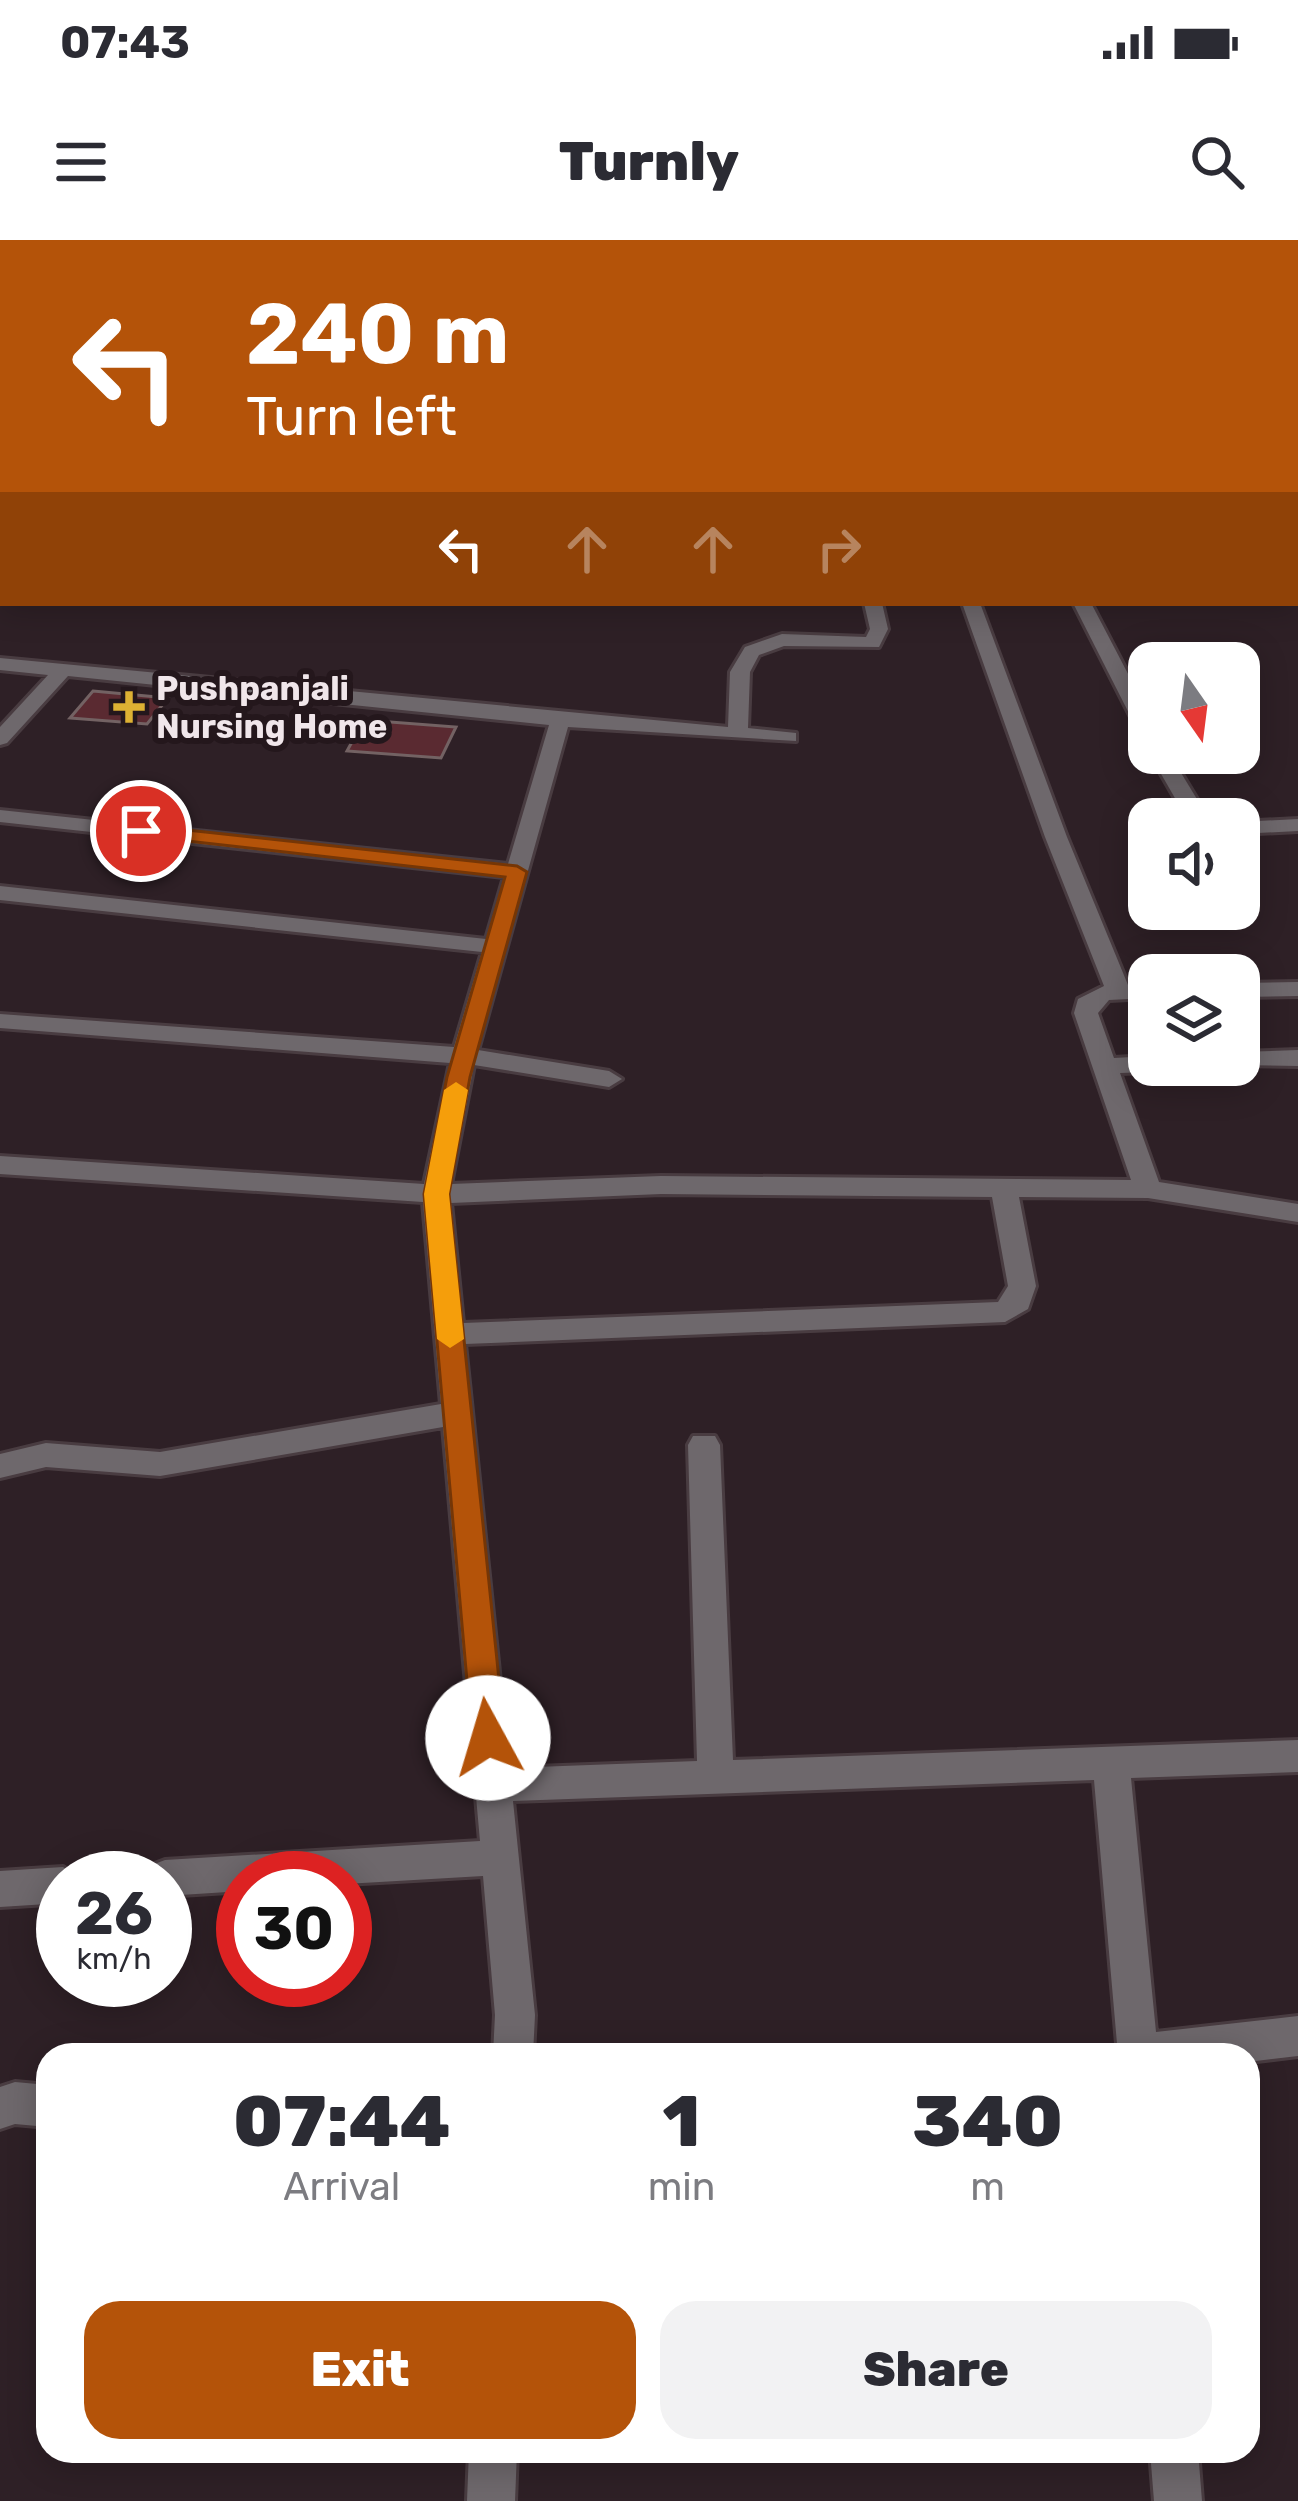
<!DOCTYPE html>
<html lang="en">
<head>
<meta charset="utf-8">
<style>
  :root { --surface:#fff; --page:#f2f2f3; --text:#2b2b33; --muted:#7c7c81; --accent:#b45309 }
  body { margin:0; font-family:Rubik,sans-serif; background:var(--page); color:var(--text); height:100vh; display:flex; flex-direction:column; font-size:45px; white-space:nowrap }
  * { box-sizing:border-box; margin:0 }
  p { font-size:39px; color:var(--muted) }
  .icon { flex:none; width:66px; height:66px; fill:none; stroke:currentColor; stroke-width:2; stroke-linecap:round; stroke-linejoin:round }
  .map { position:relative; flex:1; overflow:hidden }
  .panel { position:absolute; left:36px; top:1803px; width:1224px; height:420px; display:flex; flex-direction:column; background:var(--surface); border-radius:36px; box-shadow:0 6px 30px #0003 }
  .panel>* { flex:none }
  .banner { position:absolute; left:0px; top:0px; width:1299px; height:366px; box-shadow:0 6px 30px #0003; background:#b45309; color:#fff; overflow:hidden }
  .needle { width:78px; rotate:166deg }
  .buttons { position:absolute; left:1128px; top:402px; display:grid; gap:24px }
  .buttons a { display:grid; place-items:center; width:132px; height:132px; border-radius:24px; background:var(--surface); box-shadow:0 6px 30px #0003; font-size:60px }
  .speed { position:absolute; left:36px; top:1611px; display:flex; gap:24px; font-size:60px; font-weight:700; text-align:center }
  .speed>* { display:grid; place-content:center; width:156px; height:156px; border-radius:50%; background:var(--surface); box-shadow:0 6px 30px #0003; line-height:1 }
  .speed small { font-size:30px; font-weight:400 }
  .speed .limit { border:18px solid #d22; background:#fff; color:#111 }
  .pin { position:absolute; display:grid; place-items:center; width:102px; height:102px; color:#fff; margin:-51px; border:6px solid #fff; border-radius:50%; box-shadow:0 3px 12px #0007 }
  .me { position:absolute; width:132px; margin:-66px; rotate:354deg; stroke-linejoin:round; filter:drop-shadow(0 0 9px #0008) }
  .turn { display:flex; align-items:center; gap:42px; height:252px; padding:0 48px; font-size:54px }
  .turn .icon { width:156px; height:156px; stroke-width:2.5 }
  .turn b { display:block; font-size:84px; line-height:102px }
  .lanes { display:flex; align-items:center; height:114px; padding:0 48px; background:#0003; justify-content:center; gap:60px; direction:ltr }
  .lanes .off { opacity:.35 }
  .eta { display:flex; justify-content:space-evenly; align-items:center; height:204px; text-align:center }
  .eta b { font-size:72px; font-weight:800; line-height:84px }
  .primary-button { display:flex; gap:24px; margin-top:auto; padding:24px 48px }
  .primary-button a { flex:1; height:138px; border-radius:36px; background:var(--accent); color:#fff; font-size:48px; font-weight:800; line-height:138px; text-align:center }
  .primary-button a+a { background:var(--page); color:var(--text) }
  .status { display:flex; justify-content:space-between; align-items:center; height:84px; padding:0 60px; background:var(--surface); direction:ltr }
  .status svg { height:33px; fill:currentColor }
  header { display:flex; justify-content:space-between; align-items:center; height:156px; padding:0 48px; background:var(--surface); font-size:54px; font-weight:800 }
  .map>svg:first-child { display:block }
  .building { fill:#5a2a31; stroke:#736263; stroke-width:3 }
  .lines { fill:none; stroke-linecap:round; stroke-linejoin:round }
  .street-casing { stroke:#493c41; stroke-width:6 }
  .secondary-casing { stroke:#493c41; stroke-width:6 }
  .primary-casing { stroke:#493c41; stroke-width:6 }
  .street { fill:#6e686c; fill-rule:evenodd }
  .secondary { fill:#988e95; fill-rule:evenodd }
  .primary { fill:#b8abb5; fill-rule:evenodd }
  .route { fill:#b45309; stroke:#753606; stroke-width:3 }
  .slow { fill:#f59e0b }
  .poi-dot { fill:#ddb133; stroke:#24171c; stroke-width:4.5 }
  .labels { text-anchor:middle; dominant-baseline:central; stroke-width:12; stroke-linejoin:round; paint-order:stroke }
  .far-poi-label { font-size:33px; font-weight:bold; fill:#f0e6ea; stroke:#24171c; text-anchor:start }
</style>
</head>
<body>
<div class="status"><b>07:43</b><svg viewBox="0 0 49 12"><path d="M0 12V9h3v3zM5 12V6h3v6zM10 12V3h3v9zM15 12V0h3v12zM26 1h20v11H26zM47 4h2v5h-2z"/></svg></div>
<header><svg class="icon" aria-label="menu" viewBox="0 0 24 24"><path d="M4 6h16M4 12h16M4 18h16"/></svg>Turnly<svg class="icon" aria-label="search" viewBox="0 0 24 24"><circle cx="10" cy="10" r="6"/><path d="M15 15l6 6"/></svg></header>
<div class="map">
<svg width="1298" height="2261" viewBox="0 0 1298 2261">
  <rect width="100%" height="100%" fill="#2e2026"/>
  <g class="building">
    <polygon points="93,451 168,458 147,484 70,478"/>
    <polygon points="364,480 456,487 441,518 347,511"/>
  </g>
  <g class="lines">
    <g class="street-casing">
      <g id="street">
        <polygon points="56,0 68,0 69,3 57,3"/>
        <polygon points="496,0 513,0 516,3 499,3"/>
        <polygon points="728,0 740,0 741,3 729,3"/>
        <polygon points="844,0 857,0 859,3 846,3"/>
        <polygon points="964,0 977,0 979,3 966,3"/>
        <polygon points="1282,0 1294,0 1296,3 1284,3"/>
        <polygon points="3,14 3,22 0,23 0,15"/>
        <rect x="0" y="44" width="3" height="8"/>
        <polygon points="1296,50 1298,51 1298,61 1296,60"/>
        <polygon points="3,72 3,80 0,81 0,73"/>
        <rect x="1296" y="102" width="2" height="8"/>
        <rect x="0" y="148" width="3" height="8"/>
        <rect x="1296" y="155" width="2" height="11"/>
        <polygon points="1296,181 1298,182 1298,194 1296,193"/>
        <path d="M864 363H882L888 389 879 407 784 406 759 415 750 432 748 488 796 493V501L568 487 478 810 609 831 622 839 609 847 474 825 451 944 661 936 1131 940 1074 773 1078 759 1104 746 1045 597 962 363H980L1067 597 1128 745 1149 744V758L1109 760 1098 773 1114 818 1149 816V825H1161L1149 832 1120 833 1159 942 1298 964V982L1148 958 1019 957 1036 1046 1028 1069 1005 1082 465 1104 509 1528 697 1521 688 1205 693 1196H715L720 1205 733 1520 1298 1500V1532L1131 1538 1156 1792 1298 1776V1816L1248 1822V1815H1118L1094 1540 513 1561 535 1775 533 1815H493L495 1775 483 1636 345 1644V1638H243V1651L165 1656V1638H146L152 1625 165 1620 480 1601 443 1187 160 1236 46 1227 0 1238V1214L46 1203 160 1212 441 1164 423 962 0 934V916L424 944 450 823 0 788V774L454 807 482 712 0 660V646L486 699 504 637 0 582V570L508 624 549 485 68 436 7 503 0 505V487L48 435 0 430V418L728 487 730 432 745 407 782 394 866 397 870 389ZM661 954 992 957 1008 1046 998 1062 463 1083 451 963Z"/>
        <polygon points="1073,363 1091,363 1149,474 1149,499 1139,493"/>
        <polygon points="1149,513 1169,513 1209,579 1187,579"/>
        <polygon points="1298,579 1298,591 1239,594 1239,582"/>
        <polygon points="1298,742 1298,756 1239,757 1239,743"/>
        <polygon points="1298,810 1298,826 1230,825 1239,825 1239,812"/>
        <polygon points="63,1627 79,1638 63,1638 63,1663 0,1667 0,1631"/>
        <polygon points="15,1842 48,1845 48,1887 15,1884 0,1889 0,1847"/>
        <polygon points="469,2211 517,2211 515,2261 467,2261"/>
        <polygon points="1150,2211 1198,2211 1202,2261 1154,2261"/>
      </g>
    </g>
    <g class="secondary-casing">
      <polygon id="secondary" points="300,0 316,0 318,3 303,3"/>
    </g>
    <g class="primary-casing">
      <g id="primary">
        <rect x="0" y="222" width="3" height="10"/>
        <rect x="1296" y="311" width="2" height="10"/>
        <rect x="1296" y="335" width="2" height="10"/>
      </g>
    </g>
    <use href="#street" class="street"/>
    <use href="#secondary" class="secondary"/>
    <use href="#primary" class="primary"/>
  </g>
  <polygon class="route" points="141,585 517,626 527,632 470,837 449,954 505,1498 500,1508 488,1513 477,1508 472,1498 424,954 447,837 505,637 134,595 131,591"/>
  <polygon class="slow" points="456,842 468,850 449,954 464,1099 450,1108 437,1099 424,954 444,850"/>
  <path class="poi-dot" d="M123 449h12v12h12v12h-12v12h-12v-12h-12v-12h12z"/>
  <g class="labels">
    <g class="far-poi-label">
      <text x="156" y="448">Pushpanjali<tspan x="156" dy="38">Nursing Home</tspan></text>
    </g>
  </g>
</svg>
<div class="buttons">
<a><svg class="needle" viewBox="-14 -14 28 28"><path d="M0-13l5 13h-10z" fill="#e53935"/><path d="M0 13l5-13h-10z" fill="#7c7c81"/></svg></a>
<a><svg class="icon" aria-label="sound" viewBox="0 0 24 24"><path d="M4 9h4l5-4v14l-5-4H4zM17 9q2 3 0 6"/></svg></a>
<a><svg class="icon" aria-label="layers" viewBox="0 0 24 24"><path d="M12 4l9 5-9 5-9-5zM3 14l9 5 9-5"/></svg></a>
</div>
<div class="speed"><div>26<small>km/h</small></div><div class="limit">30</div></div>
<div class="pin" style="left:141px;top:591px;background:#d93025"><svg class="icon" aria-label="arrive" viewBox="0 0 24 24"><path d="M6 21V4h12l-3 4 3 4H6"/></svg></div>
<svg class="me" style="left:488px;top:1498px" viewBox="-20 -20 40 40"><circle r="19" fill="#fff"/><path d="M0-13L10 11 0 6-10 11z" fill="#b45309"/></svg>
<div class="banner">
<div class="turn"><svg class="icon" aria-label="left" viewBox="0 0 24 24"><path d="M17 20v-9H6M10 6l-5 5 5 5"/></svg><div><b>240 m</b>Turn left</div></div>
<div class="lanes"><svg class="icon" aria-label="left" viewBox="0 0 24 24"><path d="M17 20v-9H6M10 6l-5 5 5 5"/></svg><svg class="icon off" aria-label="ahead" viewBox="0 0 24 24"><path d="M12 20V5M6 11l6-6 6 6"/></svg><svg class="icon off" aria-label="ahead" viewBox="0 0 24 24"><path d="M12 20V5M6 11l6-6 6 6"/></svg><svg class="icon off" aria-label="right" viewBox="0 0 24 24"><path d="M7 20v-9h11M14 6l5 5-5 5"/></svg></div>
</div>
<section class="panel">
<div class="eta">
<div><b>07:44</b><p>Arrival</p></div>
<div><b>1</b><p>min</p></div>
<div><b>340</b><p>m</p></div>
</div>
<div class="primary-button"><a>Exit</a><a>Share</a></div>
</section>
</div>
</body>
</html>
